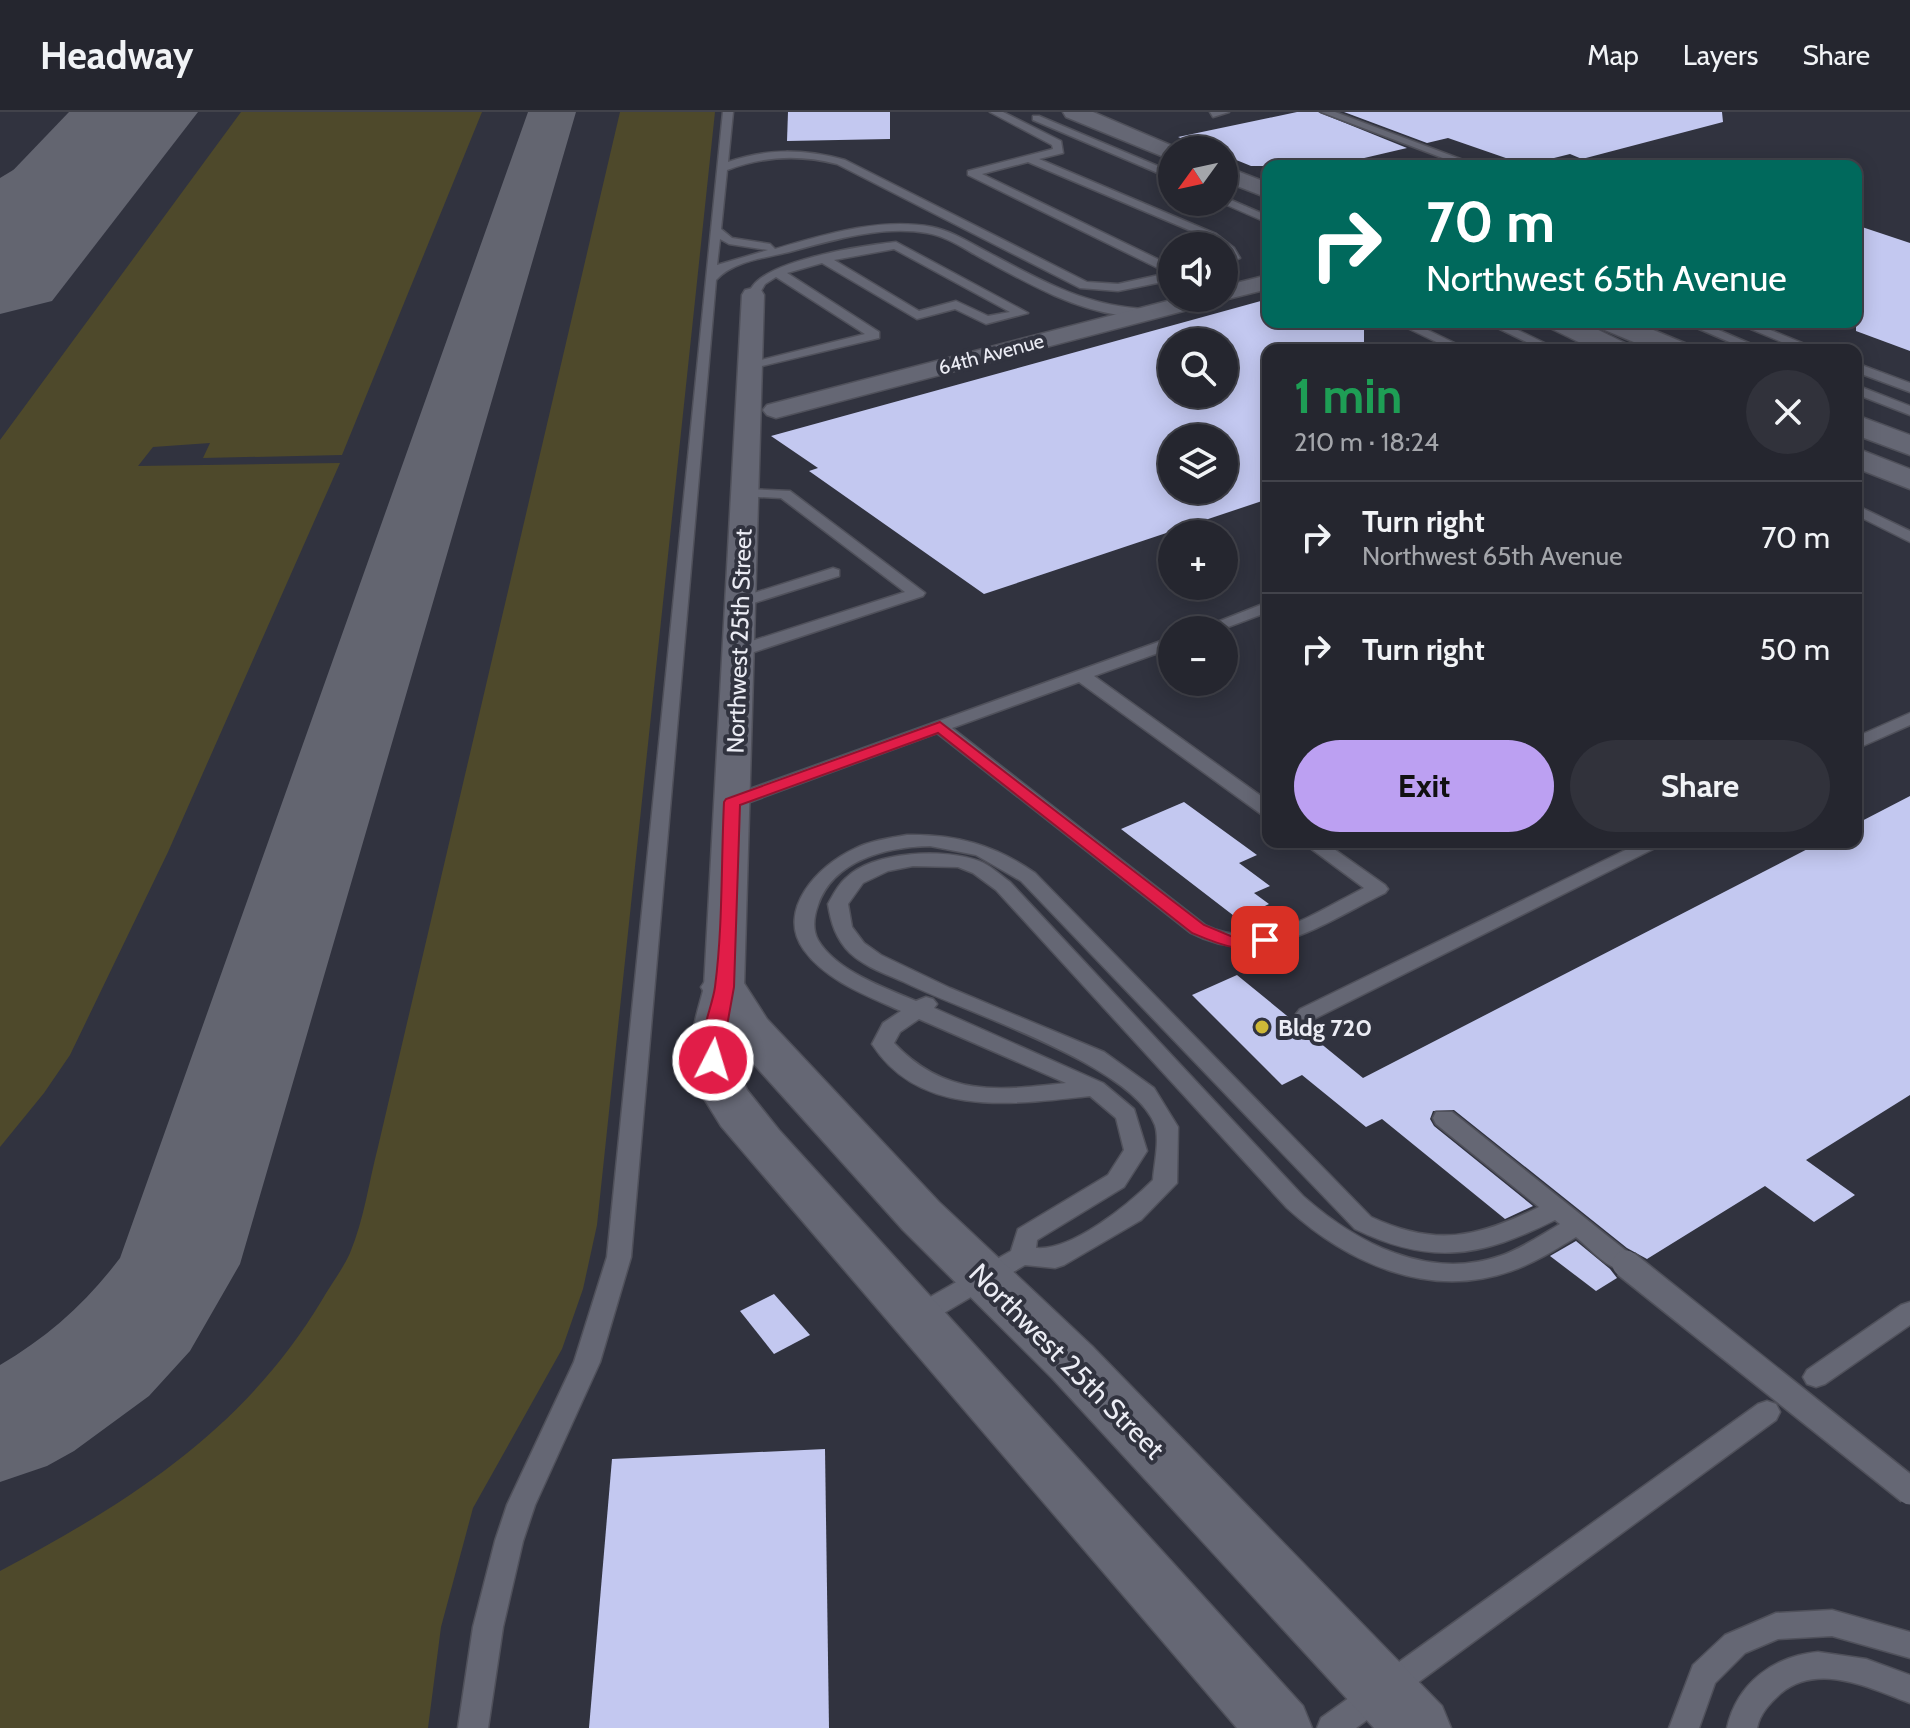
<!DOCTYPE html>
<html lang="en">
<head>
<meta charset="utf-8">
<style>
  :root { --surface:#25262f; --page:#31323b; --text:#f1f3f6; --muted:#a3a5aa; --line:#42434b; --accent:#bca0f2 }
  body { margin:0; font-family:Cabin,sans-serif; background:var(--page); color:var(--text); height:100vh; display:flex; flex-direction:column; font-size:30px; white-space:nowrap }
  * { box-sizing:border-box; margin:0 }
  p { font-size:26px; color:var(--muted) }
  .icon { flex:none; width:44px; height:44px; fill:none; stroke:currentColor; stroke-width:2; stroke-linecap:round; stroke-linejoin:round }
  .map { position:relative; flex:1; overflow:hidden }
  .drawer { position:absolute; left:1262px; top:232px; width:600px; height:504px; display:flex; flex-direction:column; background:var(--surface); border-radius:16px; box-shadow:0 4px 20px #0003,0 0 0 2px var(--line) }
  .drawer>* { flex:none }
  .banner { position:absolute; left:1262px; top:48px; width:600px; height:168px; border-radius:16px; box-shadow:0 4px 20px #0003,0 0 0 2px var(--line); background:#00695c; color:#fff; overflow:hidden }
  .needle { width:52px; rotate:237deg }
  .fabs { position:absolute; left:1158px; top:24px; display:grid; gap:16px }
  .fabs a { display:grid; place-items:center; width:80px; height:80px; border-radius:50%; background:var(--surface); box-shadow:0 4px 20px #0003,0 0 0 2px var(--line); font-size:40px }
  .pin { position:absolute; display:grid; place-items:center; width:68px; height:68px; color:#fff; margin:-34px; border-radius:16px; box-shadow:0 4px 12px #0006 }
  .me { position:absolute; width:88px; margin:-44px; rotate:5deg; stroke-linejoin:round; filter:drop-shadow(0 0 6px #0008) }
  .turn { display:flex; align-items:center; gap:28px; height:168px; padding:0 32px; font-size:36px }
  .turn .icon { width:104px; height:104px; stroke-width:2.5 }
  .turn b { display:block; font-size:56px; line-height:68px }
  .round { display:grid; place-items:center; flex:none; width:84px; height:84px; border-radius:42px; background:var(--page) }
  .overview { display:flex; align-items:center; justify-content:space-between; height:136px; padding:0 32px }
  h1 { font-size:48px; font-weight:700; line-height:60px; color:#1e9e55 }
  .cta { display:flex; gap:16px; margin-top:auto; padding:16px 32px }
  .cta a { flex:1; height:92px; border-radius:48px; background:var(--accent); color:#111; font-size:32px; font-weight:700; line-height:92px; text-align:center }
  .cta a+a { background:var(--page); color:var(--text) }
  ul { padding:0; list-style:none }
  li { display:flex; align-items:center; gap:24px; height:112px; padding:0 32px; border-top:2px solid var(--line) }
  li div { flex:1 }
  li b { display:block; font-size:30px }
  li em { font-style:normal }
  header { display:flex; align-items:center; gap:48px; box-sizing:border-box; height:112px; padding:0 40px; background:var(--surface); border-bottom:2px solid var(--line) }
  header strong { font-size:38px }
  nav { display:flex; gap:44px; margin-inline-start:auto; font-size:28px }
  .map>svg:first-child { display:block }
  .green { fill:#4e492b }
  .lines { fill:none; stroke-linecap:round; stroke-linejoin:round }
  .taxiway { fill:#636570; fill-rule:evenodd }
  .runway { fill:#636570; fill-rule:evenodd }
  .building { fill:#c3c8f0; fill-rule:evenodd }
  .lane-casing { stroke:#50515b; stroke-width:3 }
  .street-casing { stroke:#50515b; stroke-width:3 }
  .secondary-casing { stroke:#50515b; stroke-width:3 }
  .lane { fill:#656774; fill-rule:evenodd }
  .street { fill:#656774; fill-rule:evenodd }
  .secondary { fill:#656774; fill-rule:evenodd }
  .lane-bridge-casing { stroke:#50515b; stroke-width:30; stroke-linecap:butt }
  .lane-bridge { stroke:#656774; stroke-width:27 }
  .route { fill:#e11d48; stroke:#92132f; stroke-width:2 }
  .poi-dot { fill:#ceb837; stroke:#31333f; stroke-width:3 }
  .labels { text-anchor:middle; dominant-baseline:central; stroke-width:8; stroke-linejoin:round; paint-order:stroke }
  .far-street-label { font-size:20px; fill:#ebecf4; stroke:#31333f }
  .street-label { font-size:24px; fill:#ebecf4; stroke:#31333f }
  .poi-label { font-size:24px; font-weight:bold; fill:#ebecf4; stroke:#31333f; text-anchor:start }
  .near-street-label { font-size:28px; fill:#ebecf4; stroke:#31333f }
</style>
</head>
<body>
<header>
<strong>Headway</strong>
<nav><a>Map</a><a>Layers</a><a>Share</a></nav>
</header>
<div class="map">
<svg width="1910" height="1616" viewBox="0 0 1910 1616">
  <rect width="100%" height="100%" fill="#31333f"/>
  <g class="green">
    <polygon points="241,0 482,0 342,343 203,346 210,331 153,335 138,354 340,351 168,740 70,943 44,981 0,1035 0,328"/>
    <path d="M620 0H715L597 1113 583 1177 562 1237 473 1396 441 1515 428 1616H0V1459C131 1389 244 1318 322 1188 331 1172 343 1157 350 1141 364 1108 369 1069 378 1035Z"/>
  </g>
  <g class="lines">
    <g class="taxiway">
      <path d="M94 0H148C124 35 41 95 0 105V66L48 37Z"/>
      <path d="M528 0H576L240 1152 190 1239 149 1284 74 1339 47 1354 0 1370V1253C48 1225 87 1190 120 1146Z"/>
    </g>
    <polygon class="runway" points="69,0 198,0 52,189 0,202 0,72"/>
  </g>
  <g class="building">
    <polygon points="788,0 890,0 890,27 787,29"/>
    <polygon points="1297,0 1318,0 1407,36 1330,54 1251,54 1224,43 1224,38 1211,38 1178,25"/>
    <polygon points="1344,0 1722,0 1723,10 1582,47 1570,42 1526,53 1448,26 1427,31"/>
    <polygon points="1856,113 1910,131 1910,239 1856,219"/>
    <path d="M1268 187V210H1364V238H1268V387L984 482 809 359 818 356 771 324ZM1172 230H1224V282H1172ZM1172 326H1224V378H1172Z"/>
    <polygon points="1910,684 1910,983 1806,1048 1855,1083 1814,1110 1765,1074 1647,1147 1627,1136 1454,998 1433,999 1430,1007 1434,1014 1533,1094 1505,1107 1382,1007 1366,1015 1302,963 1282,973 1192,883 1237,863 1363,966 1821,730 1856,730 1856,712"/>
    <polygon points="1184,690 1257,743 1239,751 1270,774 1254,781 1269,792 1238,807 1121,717"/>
    <polygon points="1576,1129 1610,1157 1617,1166 1596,1179 1550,1144"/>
    <polygon points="774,1182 810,1223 774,1242 740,1199"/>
    <polygon points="825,1337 829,1616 589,1616 612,1347"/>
  </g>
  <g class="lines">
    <g class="lane-casing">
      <g id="lane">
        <path d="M723 0H733L728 50C767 36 804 37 845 48L1087 170 1118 172 1168 161 968 63V59L1053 37 1052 33 990 0H1003L1061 29 1063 41 1039 47 1216 122 1234 136 1240 146 1224 154V146L1228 145 1224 134H1218L1208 126 1028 50 982 62 1172 154V168L1118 179 1080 176 837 52C799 42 764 44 727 58L721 117 732 126 770 132 775 137C824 123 880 105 932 115 953 119 973 133 993 143 1043 170 1089 195 1147 197L1153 201C1144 207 1129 204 1118 203 1068 195 1026 170 983 147 966 138 947 124 927 121 882 113 833 128 789 140 765 146 733 149 716 168L631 1145 600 1250 535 1393 523 1429 503 1515 488 1616H458L473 1515 495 1429 507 1393 574 1250 607 1145ZM720 127 729 132 768 138 717 153Z"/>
        <polygon points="1210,0 1229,0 1213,5"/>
        <polygon points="1321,0 1335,0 1479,54 1464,54"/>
        <polygon points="1033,4 1039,4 1172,60 1172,67 1033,8"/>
        <polygon points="1224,85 1268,104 1268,111 1220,90 1224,90"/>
        <path d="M896 130 1028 201 986 212 955 197 917 207 822 151 787 161 879 220V226L745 258V252L865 222 776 165 765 172 757 186H749C746 150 867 133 896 130ZM894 137 1010 200 988 204 956 189 919 199 834 148Z"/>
        <polygon points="1395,210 1411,210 1469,238 1453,238"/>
        <polygon points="1485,210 1501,210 1559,238 1543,238"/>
        <polygon points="1683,210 1700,210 1765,238 1748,238"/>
        <polygon points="1734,210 1751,210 1819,238 1801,238"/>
        <polygon points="1856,251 1910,271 1910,280 1856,260"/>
        <polygon points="1856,273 1910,294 1910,303 1856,282"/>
        <polygon points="745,377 790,379 925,481 923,484 745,543 733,543 731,539 733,535 905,480 781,386 740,384 740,378"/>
        <polygon points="1856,393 1910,419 1910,430 1856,403"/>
        <polygon points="833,456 839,458 839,464 741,495 733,490 735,487"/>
        <polygon points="1268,490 1268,500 1220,518 1197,518"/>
        <path d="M1172 525V536L1094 564 1268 689V704L1261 702 1079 570 952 616 1205 813C1261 841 1314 801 1364 776L1302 730H1324L1385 773 1388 777 1385 781C1322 812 1261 858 1191 821L937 621 739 694 732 696 723 690 725 686Z"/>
        <polygon points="1910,601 1910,613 1856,637 1856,625"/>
        <path d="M907 723C956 722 995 733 1035 761L1371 1105C1436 1135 1477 1126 1539 1095L1436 1012 1433 1006 1436 1000H1452L1635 1146 1638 1152 1635 1158C1614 1165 1592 1138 1576 1125 1555 1138 1534 1151 1511 1159 1429 1188 1347 1151 1287 1096L996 778 973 761 958 755 913 754 888 759 863 771 848 792 852 815 864 831 881 843 950 876 1104 940 1154 976 1178 1015 1177 1071 1141 1108 1064 1153 1055 1156 1025 1153 927 1211 918 1214 909 1211 905 1204 909 1197 1011 1139 1018 1117 1108 1063 1124 1038 1116 1006 1090 984C1015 992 920 1007 872 932L883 911 901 899C868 884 826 869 804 838 775 798 819 753 854 737 870 729 889 726 907 723ZM930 734 976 743 1021 769 1355 1117C1431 1154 1481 1145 1555 1108L1560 1112C1541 1123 1521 1137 1500 1144 1428 1169 1356 1131 1303 1084L1010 770C1000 763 990 753 979 749 945 736 873 739 846 766 838 773 833 783 828 792 831 811 836 827 850 841 865 855 886 862 904 870 964 900 1132 952 1155 1013 1160 1028 1154 1053 1153 1068 1128 1093 1072 1139 1036 1136L1037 1128 1124 1075 1147 1039 1134 997 1103 971 934 896 937 892 933 887 926 885 916 889C885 876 836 859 818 828 812 817 814 804 818 793 834 747 888 735 930 734ZM919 907 1066 971C997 979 945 985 894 931L900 920Z"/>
        <polygon points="1642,730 1667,730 1314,907 1300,907 1296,902 1300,897"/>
        <polygon points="1910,1190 1910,1213 1825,1272 1816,1275 1807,1272 1803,1265 1807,1258 1901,1193"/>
        <polygon points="1767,1289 1776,1292 1780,1300 1776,1308 1356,1616 1317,1616 1321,1606 1758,1292"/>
        <polygon points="1832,1498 1910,1520 1910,1546 1832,1524 1778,1527 1745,1541 1715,1571 1699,1616 1669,1616 1693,1553 1725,1523 1776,1501"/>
        <path d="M1818 1540 1866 1547 1910 1563V1591C1870 1576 1819 1550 1781 1581 1770 1591 1760 1601 1757 1616H1727C1737 1571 1774 1544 1818 1540Z"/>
      </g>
    </g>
    <g class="street-casing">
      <g id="street">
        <polygon points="1268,163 1268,177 1224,188 1217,186 1214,191 776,306 767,303 763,298 767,293 1179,186 1224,186 1224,174"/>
        <path d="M753 176 761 178 764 183 744 875 734 917V948L728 958 713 962 698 958C684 934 698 900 704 875L742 183 745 178Z"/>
      </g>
    </g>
    <g class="secondary-casing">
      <g id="secondary">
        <polygon points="1063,0 1093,0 1182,38 1172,38 1172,47 1164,45 1066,5"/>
        <polygon points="1224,54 1268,71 1268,86 1224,69"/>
        <polygon points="1546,210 1582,210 1627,232 1631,238 1595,238 1550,216"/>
        <polygon points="1596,210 1634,210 1687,232 1691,238 1653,238 1600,216"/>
        <polygon points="1856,303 1910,323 1910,343 1856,323"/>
        <polygon points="1856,336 1910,357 1910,377 1856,356"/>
        <polygon points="724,860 740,865 767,907 939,1090 1092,1234 1442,1594 1451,1616 1374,1616 1052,1266 903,1118 733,929 701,875 708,865"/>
        <polygon points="713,932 730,937 747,978 779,1018 1303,1594 1312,1616 1237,1616 721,1014 695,972 689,948 696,937"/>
      </g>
    </g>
    <use href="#lane" class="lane"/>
    <use href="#street" class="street"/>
    <use href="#secondary" class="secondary"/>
    <g class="lane-bridge-casing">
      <polyline id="lane-bridge" points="1626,1152 1910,1379"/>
    </g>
    <use href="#lane-bridge" class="lane-bridge"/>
  </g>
  <path class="route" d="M940 610 1204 813 1233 825 1265 822 1274 828C1254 848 1213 830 1192 821L938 621 740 693 734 875 720 953H706C694 931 712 898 715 875 723 814 721 751 724 690L726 687Z"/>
  <circle class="poi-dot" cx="1262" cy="915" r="8"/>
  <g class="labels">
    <g class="far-street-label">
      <text transform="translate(991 242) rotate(-15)">64th Avenue</text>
    </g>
    <g class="street-label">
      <text transform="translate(739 529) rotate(-88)">Northwest 25th Street</text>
    </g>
    <g class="poi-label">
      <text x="1278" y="915">Bldg 720</text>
    </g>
    <g class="near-street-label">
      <text transform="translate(1067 1249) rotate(45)">Northwest 25th Street</text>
    </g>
  </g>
</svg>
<div class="fabs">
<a><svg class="needle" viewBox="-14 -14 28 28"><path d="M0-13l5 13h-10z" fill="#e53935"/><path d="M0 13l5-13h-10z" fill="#a3a5aa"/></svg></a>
<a><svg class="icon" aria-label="sound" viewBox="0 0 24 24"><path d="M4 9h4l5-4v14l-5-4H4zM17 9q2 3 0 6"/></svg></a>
<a><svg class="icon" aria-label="search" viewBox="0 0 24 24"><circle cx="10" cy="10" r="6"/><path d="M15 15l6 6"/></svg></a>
<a><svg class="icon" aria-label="layers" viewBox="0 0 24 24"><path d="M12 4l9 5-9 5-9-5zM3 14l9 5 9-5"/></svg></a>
<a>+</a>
<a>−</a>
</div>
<div class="pin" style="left:1265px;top:828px;background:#d93025"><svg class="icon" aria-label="arrive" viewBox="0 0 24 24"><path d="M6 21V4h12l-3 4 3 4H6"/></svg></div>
<svg class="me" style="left:713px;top:948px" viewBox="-20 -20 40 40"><circle r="17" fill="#e11d48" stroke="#fff" stroke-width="3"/><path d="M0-11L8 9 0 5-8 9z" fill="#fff"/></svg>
<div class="banner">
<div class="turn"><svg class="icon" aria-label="right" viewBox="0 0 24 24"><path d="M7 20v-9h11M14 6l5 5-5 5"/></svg><div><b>70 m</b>Northwest 65th Avenue</div></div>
</div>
<section class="drawer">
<div class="overview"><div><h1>1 min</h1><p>210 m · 18:24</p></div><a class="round"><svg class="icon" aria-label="close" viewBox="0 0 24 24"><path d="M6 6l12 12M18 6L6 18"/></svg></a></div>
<ul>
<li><svg class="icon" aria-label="right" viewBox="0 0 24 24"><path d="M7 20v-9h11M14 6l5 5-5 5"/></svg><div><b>Turn right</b><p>Northwest 65th Avenue</p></div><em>70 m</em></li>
<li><svg class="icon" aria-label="right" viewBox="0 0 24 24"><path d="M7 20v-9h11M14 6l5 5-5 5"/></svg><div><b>Turn right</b></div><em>50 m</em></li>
</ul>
<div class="cta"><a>Exit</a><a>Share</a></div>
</section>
</div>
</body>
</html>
